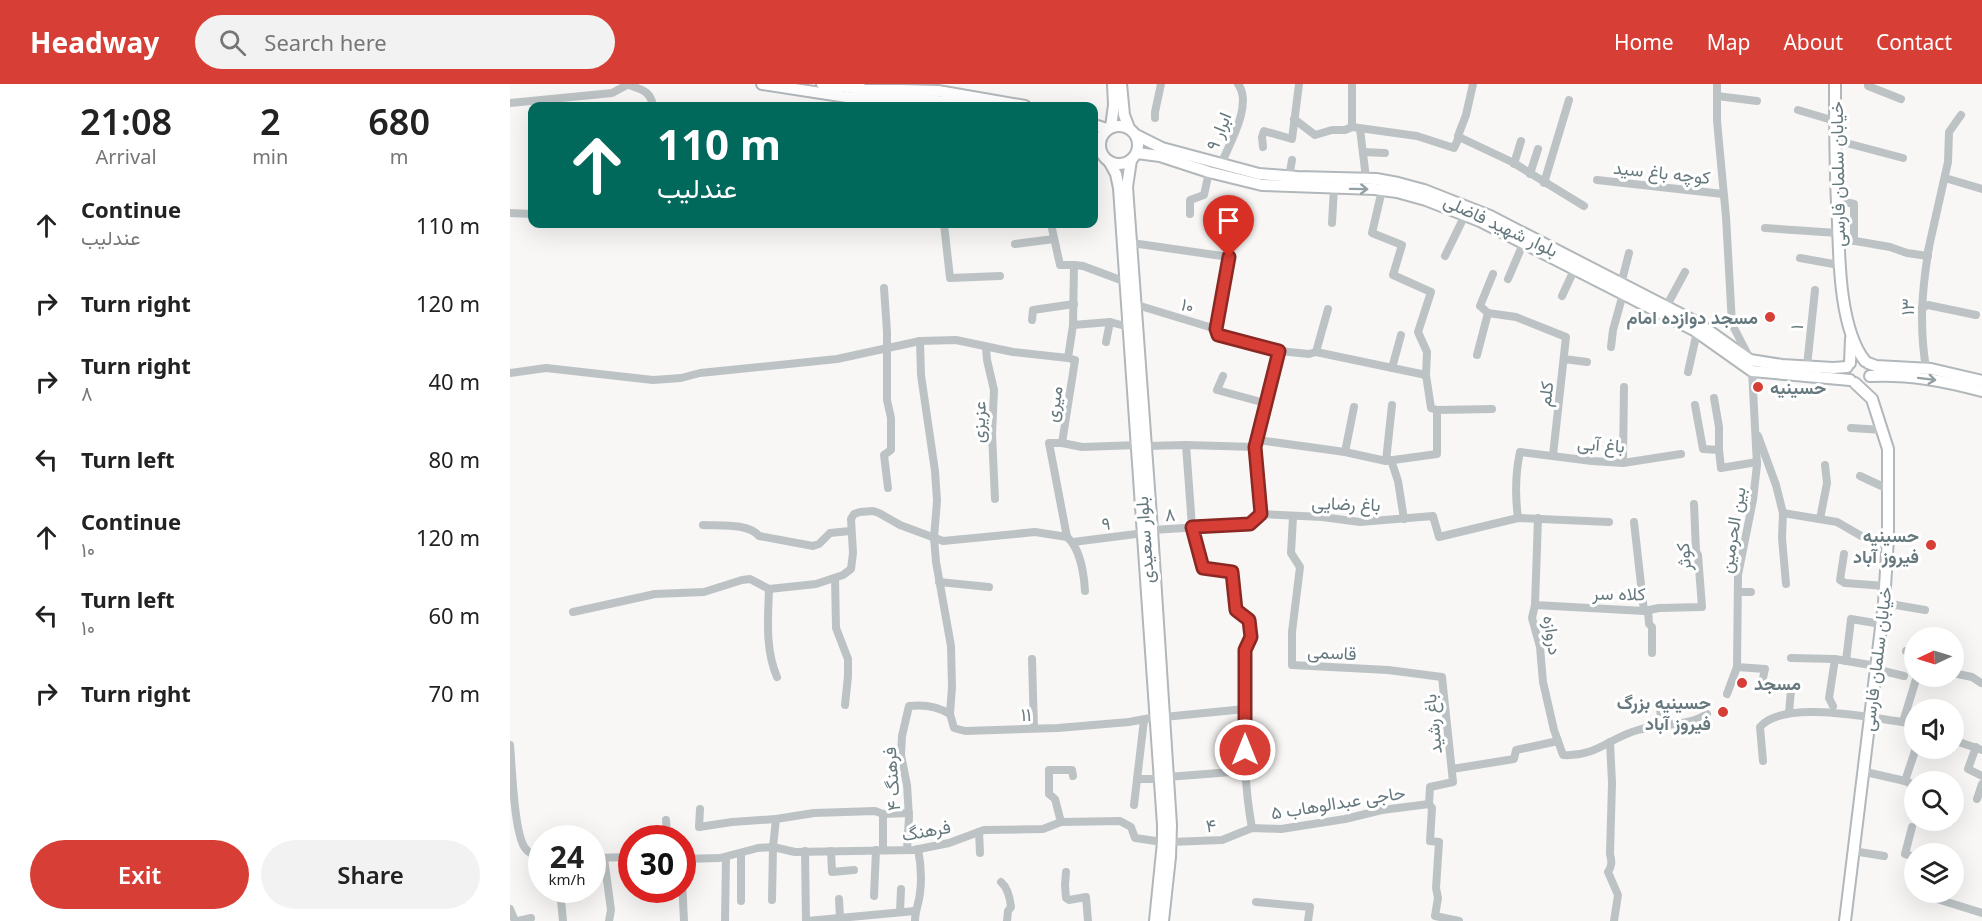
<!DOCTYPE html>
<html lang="en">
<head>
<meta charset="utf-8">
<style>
  :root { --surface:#fff; --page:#f2f2f2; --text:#222; --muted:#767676; --accent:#d73e36 }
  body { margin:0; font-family:"Noto Sans",Vazirmatn,sans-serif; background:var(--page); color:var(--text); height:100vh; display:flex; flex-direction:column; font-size:22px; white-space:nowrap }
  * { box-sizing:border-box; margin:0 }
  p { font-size:20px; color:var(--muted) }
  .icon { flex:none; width:33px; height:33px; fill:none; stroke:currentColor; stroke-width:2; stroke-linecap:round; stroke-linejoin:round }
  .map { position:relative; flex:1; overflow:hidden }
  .details { display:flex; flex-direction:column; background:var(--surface); width:510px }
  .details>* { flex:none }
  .banner { position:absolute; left:18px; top:18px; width:570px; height:126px; border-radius:12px; box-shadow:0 6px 24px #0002; background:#00695c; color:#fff; overflow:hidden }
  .needle { width:39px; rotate:266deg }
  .buttons { position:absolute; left:1394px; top:543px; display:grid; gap:12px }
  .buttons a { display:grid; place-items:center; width:60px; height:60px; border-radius:50%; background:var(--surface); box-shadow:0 6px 24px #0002; font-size:30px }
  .speed { position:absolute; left:18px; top:741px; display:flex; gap:12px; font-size:30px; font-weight:700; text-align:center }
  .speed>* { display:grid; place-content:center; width:78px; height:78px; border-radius:50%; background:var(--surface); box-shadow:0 6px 24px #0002; line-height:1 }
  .speed small { font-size:15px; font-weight:400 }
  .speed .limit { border:9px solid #d22; background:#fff; color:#111 }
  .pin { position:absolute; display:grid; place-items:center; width:51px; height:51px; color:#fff; margin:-62px -26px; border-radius:50% 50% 50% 0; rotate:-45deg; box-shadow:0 0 6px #0007 }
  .pin .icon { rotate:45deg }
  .me { position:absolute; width:66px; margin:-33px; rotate:0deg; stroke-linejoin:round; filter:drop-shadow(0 0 4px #0008) }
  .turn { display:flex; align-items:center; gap:21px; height:126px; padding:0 30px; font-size:27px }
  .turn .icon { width:78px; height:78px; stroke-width:2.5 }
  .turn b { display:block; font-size:42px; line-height:51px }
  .eta { display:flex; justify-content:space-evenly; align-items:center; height:102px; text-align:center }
  .eta b { font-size:36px; font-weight:600; line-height:42px }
  .cta { display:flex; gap:12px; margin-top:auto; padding:12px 30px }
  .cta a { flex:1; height:69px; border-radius:36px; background:var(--accent); color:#fff; font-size:24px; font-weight:600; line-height:69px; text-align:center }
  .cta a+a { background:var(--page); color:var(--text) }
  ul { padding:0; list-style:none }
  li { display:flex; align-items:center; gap:18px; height:78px; padding:0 30px }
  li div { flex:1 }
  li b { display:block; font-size:22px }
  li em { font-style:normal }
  header { display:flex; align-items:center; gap:36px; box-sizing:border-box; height:84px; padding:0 30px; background:var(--accent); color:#fff }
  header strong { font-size:28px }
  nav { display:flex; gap:33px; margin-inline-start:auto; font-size:21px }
  .search { width:420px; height:54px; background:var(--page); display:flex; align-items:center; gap:15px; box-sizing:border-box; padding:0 21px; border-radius:33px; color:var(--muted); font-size:22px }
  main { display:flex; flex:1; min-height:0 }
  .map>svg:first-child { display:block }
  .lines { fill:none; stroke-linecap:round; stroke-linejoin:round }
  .major-casing { stroke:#b1b7ba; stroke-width:14 }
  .minor { stroke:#bdc3c5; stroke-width:8 }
  .major { stroke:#fff; stroke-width:10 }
  .oneway { stroke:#93a0a5 }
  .route-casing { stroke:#8c2823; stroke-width:15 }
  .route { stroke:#d73e36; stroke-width:10 }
  .poi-dot { fill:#d73e36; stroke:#fff; stroke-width:2 }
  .labels { text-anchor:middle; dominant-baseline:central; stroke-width:6; stroke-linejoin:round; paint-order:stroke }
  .street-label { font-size:18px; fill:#65787e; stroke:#fff }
  .poi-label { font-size:18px; font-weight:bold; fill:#65787e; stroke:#fff; text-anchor:end }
</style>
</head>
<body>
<header>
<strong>Headway</strong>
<div class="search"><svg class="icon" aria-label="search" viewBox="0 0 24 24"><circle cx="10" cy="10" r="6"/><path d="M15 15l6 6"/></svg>Search here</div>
<nav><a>Home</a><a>Map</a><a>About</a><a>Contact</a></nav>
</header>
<main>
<section class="details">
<div class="eta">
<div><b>21:08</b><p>Arrival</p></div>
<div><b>2</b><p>min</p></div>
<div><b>680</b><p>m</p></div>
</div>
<ul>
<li><svg class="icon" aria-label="ahead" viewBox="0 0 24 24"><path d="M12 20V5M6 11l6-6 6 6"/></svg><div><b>Continue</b><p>عندلیب</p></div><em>110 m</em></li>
<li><svg class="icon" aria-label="right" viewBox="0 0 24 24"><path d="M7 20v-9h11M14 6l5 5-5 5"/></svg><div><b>Turn right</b></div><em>120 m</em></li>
<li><svg class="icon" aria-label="right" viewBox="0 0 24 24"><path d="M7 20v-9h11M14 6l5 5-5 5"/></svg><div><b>Turn right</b><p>۸</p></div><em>40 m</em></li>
<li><svg class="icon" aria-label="left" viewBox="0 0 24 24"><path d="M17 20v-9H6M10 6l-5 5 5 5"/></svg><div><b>Turn left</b></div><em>80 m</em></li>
<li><svg class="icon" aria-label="ahead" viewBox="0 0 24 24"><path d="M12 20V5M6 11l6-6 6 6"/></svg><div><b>Continue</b><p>۱۰</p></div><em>120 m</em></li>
<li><svg class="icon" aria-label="left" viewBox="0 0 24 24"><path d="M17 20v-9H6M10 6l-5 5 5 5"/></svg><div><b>Turn left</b><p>۱۰</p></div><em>60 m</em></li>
<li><svg class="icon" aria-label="right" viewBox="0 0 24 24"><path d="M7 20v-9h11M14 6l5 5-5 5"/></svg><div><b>Turn right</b></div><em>70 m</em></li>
</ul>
<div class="cta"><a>Exit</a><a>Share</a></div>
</section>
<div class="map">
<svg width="1472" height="837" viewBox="0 0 1472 837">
  <rect width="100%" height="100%" fill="#f8f7f5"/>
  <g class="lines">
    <g class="major-casing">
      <g id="major">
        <polyline points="252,0 337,13 402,14 468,22"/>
        <polyline points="312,0 354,5 428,7 515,22"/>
        <polyline points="611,0 614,31 619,44"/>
        <path d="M1325 0C1325 46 1325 92 1328 138 1329 177 1330 246 1355 277"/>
        <polyline points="584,41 597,45"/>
        <circle cx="609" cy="61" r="19"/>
        <polyline points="601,43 604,21 603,0"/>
        <polyline points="626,51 652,64 749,90 787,93 866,95 888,99 914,106 980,132 1188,239 1240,276 1272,281 1323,284 1337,283"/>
        <polyline points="627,69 650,72 699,88 752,101 865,105 887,108 916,116 970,137 1184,246 1242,287 1340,296"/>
        <polyline points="621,76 617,103 642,446 661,741 660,773 653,837"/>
        <polyline points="599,77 606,90 609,104 653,741 653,758 645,837"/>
        <polyline points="1340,279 1341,255"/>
        <polyline points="1358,279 1366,282 1421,285 1472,297"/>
        <path d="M1360 292C1399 290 1435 297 1472 307"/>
        <polyline points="1335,837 1374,519 1378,454 1378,365 1362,315 1345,299"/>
      </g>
    </g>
    <g class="minor">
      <path d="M117 0C130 6 140 5 143 22"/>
      <polyline points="1207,0 1207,37 1216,133 1222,240 1239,273"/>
      <polyline points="1358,0 1358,2 1391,15"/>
      <polyline points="1207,12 1247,17"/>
      <polyline points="0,19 102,9 117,1"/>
      <polyline points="1288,26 1325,37"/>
      <polyline points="645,34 645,28 651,0"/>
      <polyline points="784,35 805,51 822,46 835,46 842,43 907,52 944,64 949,53 1002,78 1074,122"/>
      <polyline points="842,43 842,0"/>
      <polyline points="850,45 856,94"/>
      <polyline points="949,53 948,52 956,31 963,0"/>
      <polyline points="1325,56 1393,74"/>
      <polyline points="753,63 752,53 754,47 782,55 789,0"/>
      <polyline points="853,68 875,69"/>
      <path d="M711 80C720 59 743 20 728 0"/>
      <polyline points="1004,80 1011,57"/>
      <polyline points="1020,90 1028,65"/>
      <polyline points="779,93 782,76"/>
      <polyline points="1435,94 1472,105"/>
      <polyline points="1087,96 1213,110"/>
      <polyline points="1034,99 1059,16"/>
      <polyline points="1327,116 1344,120 1344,157"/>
      <polyline points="0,129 22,130"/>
      <polyline points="680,130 680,116 694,111 699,88"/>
      <polyline points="822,139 824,104"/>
      <polyline points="434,140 440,194 490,192"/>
      <path d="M541 140 550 181H564L563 241 558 274 565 276 552 359H539L557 453C570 464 574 490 575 507"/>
      <polyline points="1255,144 1328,149"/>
      <polyline points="1328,154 1380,163 1397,169 1418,172"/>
      <polyline points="622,159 719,173"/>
      <polyline points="505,160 544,155"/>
      <polyline points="1418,167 1438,78 1439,48 1451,31"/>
      <polyline points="935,172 955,131"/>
      <polyline points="1290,174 1329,181"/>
      <polyline points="564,181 573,182 616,198"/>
      <polyline points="983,190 970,222 978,229 1006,233 1056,253 1043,371"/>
      <polyline points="998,195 1013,160"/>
      <polyline points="1111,200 1119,169"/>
      <polyline points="374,204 377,248 377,316 381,334 381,366 374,371 378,404"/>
      <polyline points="1052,212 1064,186"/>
      <polyline points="627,221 706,245 708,251 769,267 755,319"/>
      <polyline points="1156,223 1175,188"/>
      <polyline points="1412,224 1418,221 1466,231"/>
      <polyline points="522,236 523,226 564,220"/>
      <polyline points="563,241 600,238 619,243"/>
      <polyline points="706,245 722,152 729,152"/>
      <polyline points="410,257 411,291 425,387 427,417 424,454 426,478 441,562 442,603 440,630"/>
      <polyline points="596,258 600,238"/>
      <polyline points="476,263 477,276 484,306 482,350 485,415"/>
      <polyline points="1101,263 1103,246 1113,210"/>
      <polyline points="769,267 799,270 806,268 916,291 917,268 908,248 921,208 883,191 892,161 862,149 872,106"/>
      <polyline points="806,268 818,225"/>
      <polyline points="967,271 978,229"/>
      <polyline points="1054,275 1077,278"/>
      <polyline points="1297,282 1305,206"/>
      <polyline points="882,284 891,251"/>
      <path d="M1416 284C1409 242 1412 205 1419 163"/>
      <polyline points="1178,288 1187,248"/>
      <polyline points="0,289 36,284 143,296 171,294 190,289 327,275 410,257 446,256 503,268 558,274"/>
      <polyline points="713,292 707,306 755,319 745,363 751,430"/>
      <polyline points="1185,321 1193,365 1209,366 1209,343 1204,314"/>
      <polyline points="927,326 982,325"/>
      <polyline points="1341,344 1373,346"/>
      <polyline points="1248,352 1266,401 1273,429 1272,454 1276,500"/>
      <polyline points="748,356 835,368 876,377 927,370 927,326 921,324 916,291"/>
      <polyline points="552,359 572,363 628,361"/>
      <path d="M676 361 682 443 693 484 721 488 726 526 739 536 741 553 735 565C735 625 731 686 742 744"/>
      <polyline points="636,362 676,361 745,363"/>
      <polyline points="1209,366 1211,384 1247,378"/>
      <polyline points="835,368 844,323"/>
      <polyline points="881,376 888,397 894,435"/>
      <polyline points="876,377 882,321"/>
      <polyline points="1113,379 1114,303"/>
      <polyline points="1350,392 1378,405"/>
      <polyline points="1273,429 1327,438 1353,453 1378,454"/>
      <polyline points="783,433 781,469 790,483 782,548 782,581 878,586 932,593 943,698 920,703 919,720 922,724 920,757 929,758 926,804 928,814 925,832 949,837"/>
      <path d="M1008 434C1005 411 1005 391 1010 368L1082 377 1113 379 1171 370"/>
      <path d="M1028 434 1025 521 1022 534 1030 563 1033 598 1044 646 1053 671C1086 673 1099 654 1128 646 1151 639 1177 643 1197 630"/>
      <polyline points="1310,435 1317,399 1315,381"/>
      <polyline points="1124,438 1134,527"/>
      <path d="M193 441C210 442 238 439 249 452L303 462 309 460 320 449 340 447"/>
      <polyline points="642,446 740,440 751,430 812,433 850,438 923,432 929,453 1008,434 1099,438"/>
      <polyline points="563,458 634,449"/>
      <polyline points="1334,470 1330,496 1335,499 1375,502"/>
      <polyline points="325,494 326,544 338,575 338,592 335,621"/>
      <polyline points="429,498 479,503"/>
      <path d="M259 505C258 534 255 565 267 593"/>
      <polyline points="1228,508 1241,508"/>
      <polyline points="1374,519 1415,526"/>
      <polyline points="1025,521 1134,527 1149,524 1192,523 1188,471 1186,467 1184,420"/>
      <polyline points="1138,526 1139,540 1142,543 1142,569"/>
      <polyline points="63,528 145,510 194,508 232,496 240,495 259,505 306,500 333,491 341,485 343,469 341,435 344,430 350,428 363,427 369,429 390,441 433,457 525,448 557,453"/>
      <polyline points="1396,567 1400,568 1400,583 1404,584"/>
      <polyline points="1281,574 1325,575 1366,582"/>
      <polyline points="522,575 524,644"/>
      <polyline points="1336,577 1341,535 1371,540"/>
      <polyline points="1227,583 1255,585 1253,594"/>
      <polyline points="1365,585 1394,592"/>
      <polyline points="1443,589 1462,593 1471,599"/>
      <polyline points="1217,610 1227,583 1228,491 1243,416 1247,381 1242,287"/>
      <polyline points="1323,622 1319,614 1325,575"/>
      <polyline points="1150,624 1152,641"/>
      <polyline points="1279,629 1281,606"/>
      <polyline points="654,633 735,625"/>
      <polyline points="1393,638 1407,592"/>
      <polyline points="1443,656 1472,666"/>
      <path d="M1100 658 1102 699 1100 770C1102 778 1102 782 1098 788L1108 811 1104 837"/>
      <path d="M0 661C2 682 4 749 15 764 19 770 25 771 32 773"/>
      <polyline points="1466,663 1458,685 1472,692"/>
      <path d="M1253 677 1250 643C1273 615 1361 634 1393 638L1404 642"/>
      <polyline points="942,685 1004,675 1006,666 1048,657"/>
      <polyline points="1360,689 1395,697 1404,701"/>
      <polyline points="657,693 735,687"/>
      <polyline points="627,695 650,695"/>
      <polyline points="1395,697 1406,664"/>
      <polyline points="1467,715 1472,700"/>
      <polyline points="624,721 634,636"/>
      <polyline points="190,725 189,743 222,738 266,735"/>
      <polyline points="156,736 157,750 160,754"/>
      <polyline points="1438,736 1441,737"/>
      <polyline points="551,738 545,715 539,710 539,686 562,686 563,692"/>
      <polyline points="1402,743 1395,770 1404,773"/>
      <polyline points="469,748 470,769"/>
      <polyline points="661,758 712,756 742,744 771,745 835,735 872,726 919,720"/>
      <polyline points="373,766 373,730"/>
      <path d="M397 766 399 733 397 701 391 671 392 652 399 622C415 620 427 622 440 630L444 644 455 647 548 644 619 638 646 633"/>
      <polyline points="295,767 296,837"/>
      <polyline points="321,767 322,788 344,786"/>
      <polyline points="1343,767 1374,772"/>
      <polyline points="231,769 231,817"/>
      <polyline points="82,774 122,773"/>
      <polyline points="94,774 101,826 99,837"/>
      <polyline points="172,775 210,774 248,764 263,763 285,768 404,766 439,759 474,746 533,745 551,738 610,737 621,743 625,754 653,758"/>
      <polyline points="556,788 555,801 556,814 559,816 576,813 578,837"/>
      <polyline points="172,789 174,775"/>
      <polyline points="172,796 174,837"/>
      <path d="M491 798C498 804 500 814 501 823L498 827 497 837"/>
      <polyline points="50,806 53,837"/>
      <polyline points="1411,808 1411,810 1472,829"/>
      <polyline points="364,812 366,766"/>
      <polyline points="329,815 330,834"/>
      <polyline points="262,816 263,763 266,735 304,729 365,727 373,730 399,729"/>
      <polyline points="746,818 800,823 798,837"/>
      <polyline points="0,825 5,837"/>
      <polyline points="390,828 391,805"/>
      <polyline points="8,837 21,834"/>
      <polyline points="215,837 216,773"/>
      <polyline points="297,837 405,827"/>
      <path d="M405 837C405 827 409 819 410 809 412 794 411 780 408 765"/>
    </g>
    <use href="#major" class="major"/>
  </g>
  <defs><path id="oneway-shaft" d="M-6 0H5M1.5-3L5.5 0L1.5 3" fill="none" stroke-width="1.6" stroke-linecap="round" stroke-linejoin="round" transform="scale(1.5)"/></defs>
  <g class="oneway">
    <use href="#oneway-shaft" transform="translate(849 105) rotate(1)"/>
    <use href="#oneway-shaft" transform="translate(1417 295) rotate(7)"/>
  </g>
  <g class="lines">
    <g class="route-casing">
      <polyline id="route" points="719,173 706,245 708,251 769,267 745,363 751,430 740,440 682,443 693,484 722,488 726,526 739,536 741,553 735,566 735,666"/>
    </g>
    <use href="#route" class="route"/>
  </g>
  <g class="poi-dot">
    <circle cx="1260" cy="233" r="6"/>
    <circle cx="1248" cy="303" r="6"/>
    <circle cx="1421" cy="461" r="6"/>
    <circle cx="1232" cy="599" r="6"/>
    <circle cx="1213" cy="628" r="6"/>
  </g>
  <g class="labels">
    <g class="street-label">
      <text transform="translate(708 47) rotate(-68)">ابرار ۹</text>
      <text transform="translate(1152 88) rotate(6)">کوچه باغ سید</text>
      <text transform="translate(1327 90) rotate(-91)">خیابان سلمان فارسی</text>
      <text transform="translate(991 141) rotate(25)">بلوار شهید فاضلی</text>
      <text transform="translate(678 221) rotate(17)">۱۰</text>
      <text transform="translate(1397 223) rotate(-88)">۱۳</text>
      <text transform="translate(1286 243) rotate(-84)">۱</text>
      <text transform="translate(1035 310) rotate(-83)">کلم</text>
      <text transform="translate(543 320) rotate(-81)">میری</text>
      <text transform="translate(468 338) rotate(-88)">عزیزی</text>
      <text transform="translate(1091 360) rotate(4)">باغ آبی</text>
      <text transform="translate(836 419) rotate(2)">باغ رضایی</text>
      <text transform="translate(660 430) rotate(-4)">۸</text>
      <text transform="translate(596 439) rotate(-7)">۹</text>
      <text transform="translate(1222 446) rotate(-81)">بین الحرمین</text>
      <text transform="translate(634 456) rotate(-94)">بلوار سعیدی</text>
      <text transform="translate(1173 473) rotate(-95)">کوثر</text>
      <text transform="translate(1109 509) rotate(1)">کلاه سر</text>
      <text transform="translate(1043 551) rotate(81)">دروازه</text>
      <text transform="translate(822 568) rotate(3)">قاسمی</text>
      <text transform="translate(1366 575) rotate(-83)">خیابان سلمان فارسی</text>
      <text transform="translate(516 630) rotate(-1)">۱۱</text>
      <text transform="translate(922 640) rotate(-96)">باغ رشید</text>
      <text transform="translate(381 695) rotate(-94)">فرهنگ ۴</text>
      <text transform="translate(828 718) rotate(-9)">حاجی عبدالوهاب ۵</text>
      <text transform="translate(701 741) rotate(-6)">۴</text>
      <text transform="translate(416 746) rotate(-10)">فرهنگ</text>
    </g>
    <g class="poi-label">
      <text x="1248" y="233">مسجد دوازده امام</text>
      <text x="1260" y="303" text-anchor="start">حسینیه</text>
      <text x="1409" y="451">حسینیه<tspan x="1409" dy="21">فیروز آباد</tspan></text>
      <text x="1244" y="599" text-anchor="start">مسجد</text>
      <text x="1201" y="618">حسینیه بزرگ<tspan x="1201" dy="21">فیروز آباد</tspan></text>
    </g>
  </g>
</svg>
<div class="buttons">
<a><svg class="needle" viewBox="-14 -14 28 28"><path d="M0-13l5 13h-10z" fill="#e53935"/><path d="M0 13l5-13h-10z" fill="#767676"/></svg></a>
<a><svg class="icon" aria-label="sound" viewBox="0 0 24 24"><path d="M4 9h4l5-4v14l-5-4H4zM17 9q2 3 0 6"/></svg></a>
<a><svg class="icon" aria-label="search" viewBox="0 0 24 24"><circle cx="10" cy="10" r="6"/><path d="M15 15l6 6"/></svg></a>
<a><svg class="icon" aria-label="layers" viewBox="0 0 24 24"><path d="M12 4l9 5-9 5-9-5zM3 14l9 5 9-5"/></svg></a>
</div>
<div class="speed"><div>24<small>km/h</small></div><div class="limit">30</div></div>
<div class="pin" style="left:719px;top:173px;background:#d93025"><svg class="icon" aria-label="arrive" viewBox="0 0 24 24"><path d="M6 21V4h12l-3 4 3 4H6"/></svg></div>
<svg class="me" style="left:735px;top:666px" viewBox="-20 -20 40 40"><circle r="17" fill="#d73e36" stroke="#fff" stroke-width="3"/><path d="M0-11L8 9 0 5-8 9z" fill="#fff"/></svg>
<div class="banner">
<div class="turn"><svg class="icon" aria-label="ahead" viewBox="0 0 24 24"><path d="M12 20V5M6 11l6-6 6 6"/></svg><div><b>110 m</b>عندلیب</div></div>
</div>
</div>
</main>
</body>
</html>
